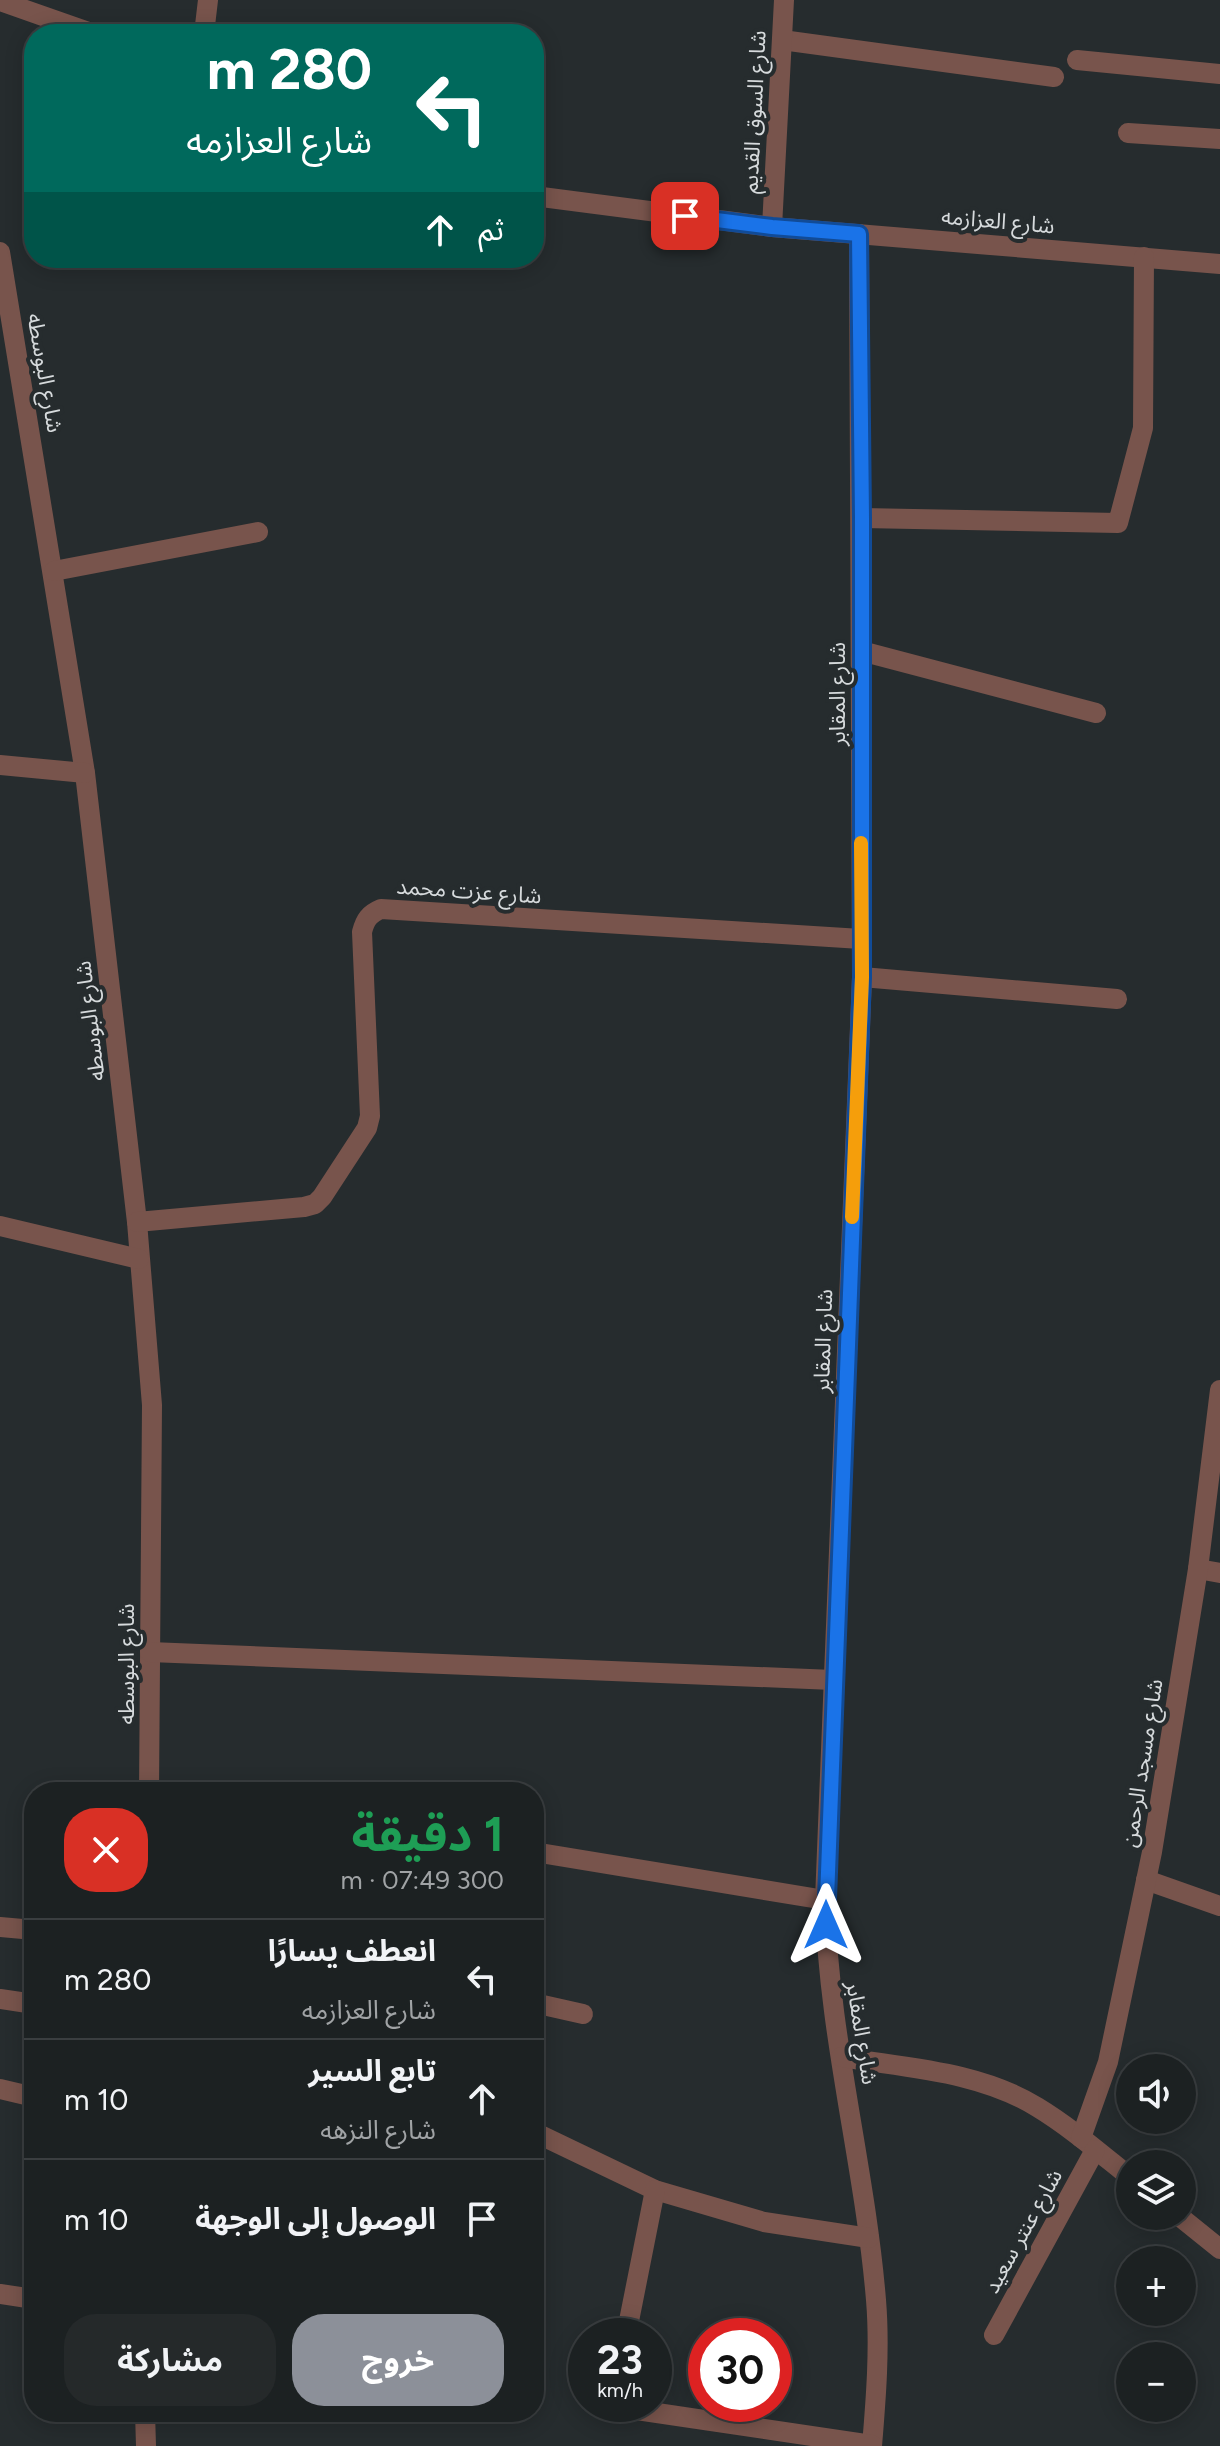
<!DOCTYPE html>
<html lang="ar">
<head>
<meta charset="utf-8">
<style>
  :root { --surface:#1c2122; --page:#25292a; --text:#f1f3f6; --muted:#a0a3a5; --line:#3a3e40; --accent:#8c9099 }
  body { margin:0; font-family:Figtree,"Noto Sans Arabic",sans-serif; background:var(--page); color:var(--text); direction:rtl; height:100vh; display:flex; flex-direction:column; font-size:30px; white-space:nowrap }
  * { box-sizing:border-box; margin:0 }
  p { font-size:26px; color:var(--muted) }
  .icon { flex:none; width:44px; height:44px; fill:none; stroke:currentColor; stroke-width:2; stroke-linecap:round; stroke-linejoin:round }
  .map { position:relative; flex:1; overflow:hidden; direction:ltr }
  .details { position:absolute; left:24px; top:1782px; width:520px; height:640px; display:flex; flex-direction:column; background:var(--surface); border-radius:32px; box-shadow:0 4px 20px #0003,0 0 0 2px var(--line); direction:rtl }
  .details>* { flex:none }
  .banner { position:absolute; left:24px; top:24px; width:520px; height:244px; border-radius:32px; box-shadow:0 4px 20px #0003,0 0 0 2px var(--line); direction:rtl; background:#00695c; color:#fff; overflow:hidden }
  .tools { position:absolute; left:1116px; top:2054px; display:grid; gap:16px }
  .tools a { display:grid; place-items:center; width:80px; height:80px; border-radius:50%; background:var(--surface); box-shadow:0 4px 20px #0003,0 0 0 2px var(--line); font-size:40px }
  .speed { position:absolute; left:568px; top:2318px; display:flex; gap:16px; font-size:40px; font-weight:700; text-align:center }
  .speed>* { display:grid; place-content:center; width:104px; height:104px; border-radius:50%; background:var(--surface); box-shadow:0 4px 20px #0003,0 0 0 2px var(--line); line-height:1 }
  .speed small { font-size:20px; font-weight:400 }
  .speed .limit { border:12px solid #d22; background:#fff; color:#111 }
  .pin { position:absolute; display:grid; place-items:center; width:68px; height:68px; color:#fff; margin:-34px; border-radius:16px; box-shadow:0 4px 12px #0006 }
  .me { position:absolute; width:88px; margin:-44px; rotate:0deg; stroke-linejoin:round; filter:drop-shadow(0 0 6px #0008) }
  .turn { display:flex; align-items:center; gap:28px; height:168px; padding:0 40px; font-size:36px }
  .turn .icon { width:104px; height:104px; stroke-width:2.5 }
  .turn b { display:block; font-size:56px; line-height:68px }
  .then { display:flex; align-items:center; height:76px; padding:0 40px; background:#0003; gap:16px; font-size:30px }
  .round { display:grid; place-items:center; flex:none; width:84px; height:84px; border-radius:32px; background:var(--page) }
  .head { display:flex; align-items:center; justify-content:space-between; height:136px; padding:0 40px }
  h1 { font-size:48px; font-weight:700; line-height:60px; color:#1e9e55 }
  .primary-button { display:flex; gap:16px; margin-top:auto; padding:16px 40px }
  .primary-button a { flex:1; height:92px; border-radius:32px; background:var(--accent); color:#fff; font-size:32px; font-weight:700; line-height:92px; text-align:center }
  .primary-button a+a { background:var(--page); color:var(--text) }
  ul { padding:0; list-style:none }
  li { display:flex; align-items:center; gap:24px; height:120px; padding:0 40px; border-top:2px solid var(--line) }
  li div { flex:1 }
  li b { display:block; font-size:30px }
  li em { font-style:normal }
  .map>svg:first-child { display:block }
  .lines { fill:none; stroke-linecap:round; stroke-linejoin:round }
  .street { stroke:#78544c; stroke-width:20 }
  .route-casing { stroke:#114b97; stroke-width:20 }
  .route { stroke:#1a73e8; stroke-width:14 }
  .slow { stroke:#f59e0b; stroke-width:14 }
  .labels { text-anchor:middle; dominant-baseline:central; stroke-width:8; stroke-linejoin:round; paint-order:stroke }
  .street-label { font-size:22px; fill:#d6dadc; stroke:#262c2e }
</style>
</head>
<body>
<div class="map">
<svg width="1220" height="2446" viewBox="0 0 1220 2446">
  <rect width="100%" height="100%" fill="#262c2e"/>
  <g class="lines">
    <g class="street">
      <polyline points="0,1 94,34"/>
      <polyline points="204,34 208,0"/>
      <polyline points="782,40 1054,77"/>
      <polyline points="1077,60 1220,74"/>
      <polyline points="1128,133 1220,139"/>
      <polyline points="534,196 772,227 1220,264"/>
      <polyline points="772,227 784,0"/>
      <path d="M859 234 862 977 825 1900C828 2035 865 2166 876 2300 880 2348 876 2398 872 2446"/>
      <polyline points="0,252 85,773 137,1222 152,1405 149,1792"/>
      <polyline points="862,518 1118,523 1143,428 1144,257"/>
      <polyline points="54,571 258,532"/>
      <polyline points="861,651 1096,713"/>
      <polyline points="0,765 85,773"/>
      <polyline points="862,977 1117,999"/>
      <path d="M137 1222 304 1207 315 1204 322 1197 367 1128 370 1116 362 932C365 920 369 914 381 909L861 939"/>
      <polyline points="0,1226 139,1259"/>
      <polyline points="1198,1569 1220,1573"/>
      <polyline points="150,1652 833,1680"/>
      <polyline points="534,1852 825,1900"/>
      <polyline points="1146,1880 1220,1906"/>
      <polyline points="0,1927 34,1930"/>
      <polyline points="0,1999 34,2004"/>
      <polyline points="534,2003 583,2014"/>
      <path d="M841 2057C906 2068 979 2071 1037 2107 1070 2127 1100 2153 1130 2177"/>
      <polyline points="0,2089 34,2097"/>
      <polyline points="534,2132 655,2190 764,2222 869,2238"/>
      <polyline points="1081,2138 1108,2062 1152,1852 1198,1569 1220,1390"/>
      <polyline points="1179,2216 1220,2249"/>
      <polyline points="0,2294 34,2299"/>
      <polyline points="994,2335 1095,2150"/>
      <polyline points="626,2336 655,2190"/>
      <polyline points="626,2404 630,2409 872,2445"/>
      <polyline points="145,2412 146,2446"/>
    </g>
  </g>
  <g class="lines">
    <g class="route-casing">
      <polyline id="route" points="685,216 772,227 859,234 862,518 862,977 826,1925"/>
    </g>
    <use href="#route" class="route"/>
    <polyline class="slow" points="852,1217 862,977 861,843"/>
  </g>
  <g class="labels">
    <g class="street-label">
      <text transform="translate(754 112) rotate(-87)">شارع السوق القديم</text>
      <text transform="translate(998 221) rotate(5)">شارع العزازمه</text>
      <text transform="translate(45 373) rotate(80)">شارع البوسطه</text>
      <text transform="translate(837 694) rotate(-90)">شارع المقابر</text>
      <text transform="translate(469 891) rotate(4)">شارع عزت محمد</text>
      <text transform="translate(90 1021) rotate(-97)">شارع البوسطه</text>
      <text transform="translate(823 1341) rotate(-88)">شارع المقابر</text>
      <text transform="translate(126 1664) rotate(-90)">شارع البوسطه</text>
      <text transform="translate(1142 1763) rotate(-81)">شارع مسجد الرحمن</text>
      <text transform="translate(862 2033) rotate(81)">شارع المقابر</text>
      <text transform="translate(1023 2231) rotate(-61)">شارع عنتر سعيد</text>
    </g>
  </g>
</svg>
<div class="tools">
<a><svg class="icon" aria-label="sound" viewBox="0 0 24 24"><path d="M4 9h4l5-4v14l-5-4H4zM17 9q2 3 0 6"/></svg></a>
<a><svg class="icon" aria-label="layers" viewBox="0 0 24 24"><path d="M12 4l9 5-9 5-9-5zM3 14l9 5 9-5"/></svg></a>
<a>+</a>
<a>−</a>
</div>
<div class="speed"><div>23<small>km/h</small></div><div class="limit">30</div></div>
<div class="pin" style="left:685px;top:216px;background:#d93025"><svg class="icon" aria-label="arrive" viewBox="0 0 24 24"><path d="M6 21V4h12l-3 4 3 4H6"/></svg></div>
<svg class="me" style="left:826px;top:1925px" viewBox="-20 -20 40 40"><path d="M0-17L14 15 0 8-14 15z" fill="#1a73e8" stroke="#fff" stroke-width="4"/></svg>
<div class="banner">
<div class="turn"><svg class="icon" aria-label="left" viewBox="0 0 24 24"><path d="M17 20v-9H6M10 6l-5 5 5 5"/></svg><div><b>280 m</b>شارع العزازمه</div></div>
<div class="then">ثم<svg class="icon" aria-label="ahead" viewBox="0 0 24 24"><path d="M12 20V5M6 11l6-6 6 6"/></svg></div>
</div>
<section class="details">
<div class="head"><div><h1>1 دقيقة</h1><p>300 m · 07:49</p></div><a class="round" style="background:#d93025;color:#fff"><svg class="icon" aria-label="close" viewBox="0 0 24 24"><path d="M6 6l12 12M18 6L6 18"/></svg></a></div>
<ul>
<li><svg class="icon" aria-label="left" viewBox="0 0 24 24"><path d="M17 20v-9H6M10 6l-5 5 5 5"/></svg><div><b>انعطف يسارًا</b><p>شارع العزازمه</p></div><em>280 m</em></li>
<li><svg class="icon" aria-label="ahead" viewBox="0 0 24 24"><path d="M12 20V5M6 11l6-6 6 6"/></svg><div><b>تابع السير</b><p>شارع النزهه</p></div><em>10 m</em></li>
<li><svg class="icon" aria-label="arrive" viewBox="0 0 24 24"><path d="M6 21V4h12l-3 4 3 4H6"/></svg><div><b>الوصول إلى الوجهة</b></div><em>10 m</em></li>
</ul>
<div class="primary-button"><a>خروج</a><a>مشاركة</a></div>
</section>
</div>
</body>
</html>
